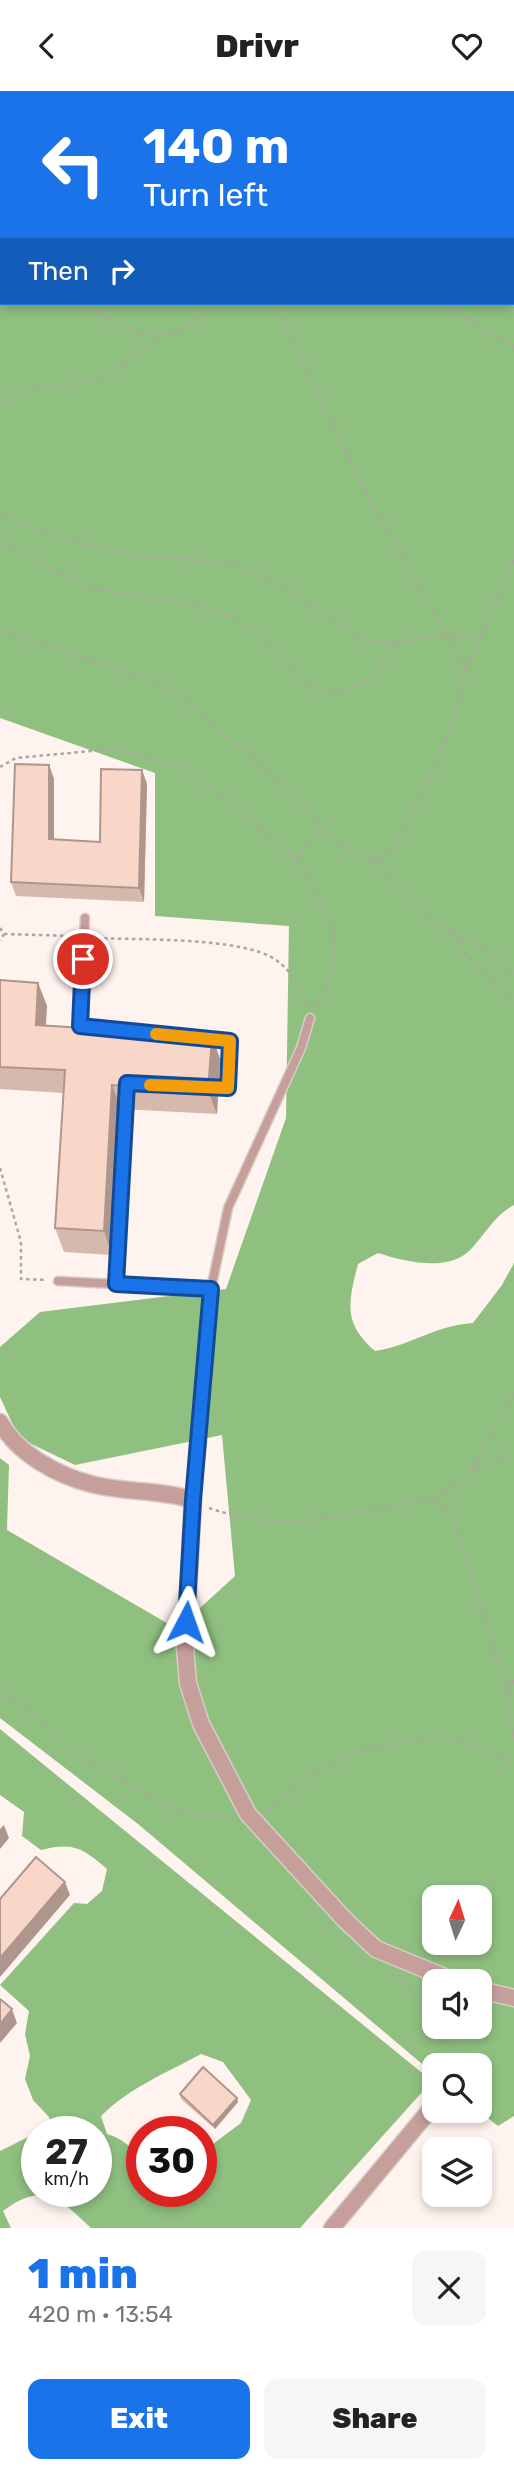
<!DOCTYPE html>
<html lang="en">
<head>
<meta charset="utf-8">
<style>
  :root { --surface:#fff; --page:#f6f6f6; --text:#222; --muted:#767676; --accent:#1a73e8 }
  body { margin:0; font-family:Rubik,sans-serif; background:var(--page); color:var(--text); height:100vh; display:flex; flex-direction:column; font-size:26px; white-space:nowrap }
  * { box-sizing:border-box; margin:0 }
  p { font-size:23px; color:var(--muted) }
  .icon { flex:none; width:38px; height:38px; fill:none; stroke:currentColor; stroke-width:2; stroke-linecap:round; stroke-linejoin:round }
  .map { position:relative; height:2137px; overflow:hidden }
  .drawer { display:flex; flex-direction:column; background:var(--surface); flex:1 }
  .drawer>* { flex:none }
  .guide { position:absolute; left:0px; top:0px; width:514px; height:214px; box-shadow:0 4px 10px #0003; background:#1a73e8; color:#fff; overflow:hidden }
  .needle { width:46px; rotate:4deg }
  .buttons { position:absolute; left:422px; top:1794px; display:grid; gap:14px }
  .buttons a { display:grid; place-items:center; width:70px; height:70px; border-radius:14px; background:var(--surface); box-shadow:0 4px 10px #0003; font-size:35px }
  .speed { position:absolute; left:21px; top:2025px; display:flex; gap:14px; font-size:35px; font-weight:700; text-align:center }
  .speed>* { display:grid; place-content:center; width:91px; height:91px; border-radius:50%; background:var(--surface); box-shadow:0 4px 10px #0003; line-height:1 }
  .speed small { font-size:18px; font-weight:400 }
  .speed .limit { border:10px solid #d22; background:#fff; color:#111 }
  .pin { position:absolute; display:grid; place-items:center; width:60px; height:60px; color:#fff; margin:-30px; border:4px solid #fff; border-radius:50%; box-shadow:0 2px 7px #0007 }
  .me { position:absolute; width:77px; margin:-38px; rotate:4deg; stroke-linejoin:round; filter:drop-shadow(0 0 5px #0008) }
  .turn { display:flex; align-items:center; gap:24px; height:147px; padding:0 28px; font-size:32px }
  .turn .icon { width:91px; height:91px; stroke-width:2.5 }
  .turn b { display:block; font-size:49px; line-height:60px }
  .then { display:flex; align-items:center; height:66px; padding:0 28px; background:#0003; gap:14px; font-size:26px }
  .round { display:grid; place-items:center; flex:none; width:74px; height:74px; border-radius:14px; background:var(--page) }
  .summary { display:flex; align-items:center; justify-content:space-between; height:119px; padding:0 28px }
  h1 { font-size:42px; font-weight:800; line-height:52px; color:var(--accent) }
  .action { display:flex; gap:14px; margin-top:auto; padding:14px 28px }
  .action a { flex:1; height:80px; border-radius:14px; background:var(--accent); color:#fff; font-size:28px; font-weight:800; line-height:80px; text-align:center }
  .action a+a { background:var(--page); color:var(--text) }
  header { display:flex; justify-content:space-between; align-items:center; height:91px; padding:0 28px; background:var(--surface); font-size:32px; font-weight:800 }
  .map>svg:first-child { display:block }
  .forest { fill:#8fc080; fill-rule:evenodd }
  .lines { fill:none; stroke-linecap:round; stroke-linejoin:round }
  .lane-casing { stroke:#d8cec9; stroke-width:11 }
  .street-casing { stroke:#d8cec9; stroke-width:19 }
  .path { stroke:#afa5a0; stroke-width:2.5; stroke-dasharray:3.5 3.5; stroke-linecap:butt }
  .lane { stroke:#c69f9b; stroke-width:8 }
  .street { stroke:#c69f9b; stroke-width:16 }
  .wall { fill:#d5b9ad }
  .shaded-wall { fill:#ae968d }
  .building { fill:#f8d7c9; stroke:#ae968d; stroke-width:2 }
  .route-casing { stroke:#114b97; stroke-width:18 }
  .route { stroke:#1a73e8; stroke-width:12 }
  .slow { stroke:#f59e0b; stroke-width:12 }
</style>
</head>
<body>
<header><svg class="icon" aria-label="back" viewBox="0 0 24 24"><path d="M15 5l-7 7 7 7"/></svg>Drivr<svg class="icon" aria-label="heart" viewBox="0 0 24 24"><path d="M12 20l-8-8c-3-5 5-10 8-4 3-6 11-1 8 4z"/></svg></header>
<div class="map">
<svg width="514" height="2137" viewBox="0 0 514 2137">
  <rect width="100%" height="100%" fill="#fef3ee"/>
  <g class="forest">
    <path d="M0 0H514V1114C494 1125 487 1141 472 1157 450 1182 406 1171 378 1162L358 1173C348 1212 343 1232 375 1260 413 1254 433 1235 473 1232L502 1194 514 1172V2025L498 2035 479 2020 480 1974H434V1983L138 1733 0 1627V1367L9 1374 7 1439 177 1538 235 1485 222 1344 75 1374 19 1347 0 1306V1256L40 1221 226 1198 286 1027 289 835 155 825V682L0 627ZM2 2H513V212H2ZM434 1806H480V1852H434ZM434 1890H480V1936H434Z"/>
    <path d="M0 1638 432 1990 300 2137H91C59 2107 43 2090 3 2120L11 2137H0V2060L30 2045 37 2046V2100H96V2040H52L49 2026 33 2009 25 1988 30 1965 25 1943 29 1920 0 1894 74 1812 87 1813 102 1800 107 1778C82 1757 74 1751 41 1759L22 1745 24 1721 0 1704ZM201 1963 223 1971 251 2009 241 2032 201 2062V2100H142C142 2071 136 2052 107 2043L101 2025C129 1997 166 1982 201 1963Z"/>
  </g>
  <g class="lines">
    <g class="lane-casing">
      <g id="lane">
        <polyline points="85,827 80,935 139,941"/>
        <polyline points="204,948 230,950 228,997 210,997"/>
        <polyline points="58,1190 211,1198 193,1409"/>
        <polyline points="116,1193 126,1007"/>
        <polyline points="211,1198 228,1117 301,957 310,927"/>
      </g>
    </g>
    <g class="street-casing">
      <g id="street">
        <path d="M0 1331C17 1362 56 1384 91 1393 125 1402 159 1398 193 1409L185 1557 188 1592 201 1633 248 1723 345 1829 376 1858 454 1890"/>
        <polyline points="480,1899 514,1907"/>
        <polyline points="332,2137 434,2014"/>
      </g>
    </g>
    <g class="path">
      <polyline points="283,2 284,0"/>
      <polyline points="0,81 2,81"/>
      <polyline points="0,176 2,177"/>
      <path d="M77 212C112 228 157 261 193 231 200 225 208 220 213 212"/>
      <polyline points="274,212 363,397 466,575"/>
      <polyline points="440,212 514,256"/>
      <polyline points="0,312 35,298 99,289 149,255 158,245"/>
      <polyline points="0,423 60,448 143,466 223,470 264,485 367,550 399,550"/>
      <path d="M0 451 89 497 200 514 240 530 274 556 318 602C360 603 376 581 400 550L450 544 481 549"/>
      <polyline points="0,540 147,588 186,609 307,715 321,738 348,758 379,770 393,758 425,697 455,624 466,575 481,549 514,467"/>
      <polyline points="0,676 16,667 113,658 188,677 296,768 321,738"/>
      <path d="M296 768C333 826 351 853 315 918"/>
      <path d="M379 770C393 798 420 823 448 839 474 855 496 860 514 886"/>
      <polyline points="0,837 4,843 0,849"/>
      <polyline points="446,840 485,884 514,911"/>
      <polyline points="4,843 73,845"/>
      <path d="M97 847C139 849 244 846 276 869 293 881 301 898 307 917"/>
      <polyline points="0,1077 21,1151 21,1188 47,1189"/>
      <polyline points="471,1380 514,1301"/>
      <polyline points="436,1407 471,1380 514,1363"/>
      <path d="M209 1417C294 1446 352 1419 436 1407L454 1427 507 1602"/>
      <polyline points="514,1589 507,1602 514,1650"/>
      <polyline points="0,1601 22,1613 82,1665 150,1706 193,1725 231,1725"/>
      <polyline points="266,1719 311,1685 353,1661 433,1645 469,1652 514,1672"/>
      <polyline points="398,1884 434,1930"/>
      <polyline points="437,1936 448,1955 452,1974"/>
    </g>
    <use href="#lane" class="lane"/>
    <use href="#street" class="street"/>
  </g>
  <g class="wall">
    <polygon points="49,674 54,688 54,748 100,751 142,679 147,693 144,811 16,805 11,791"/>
    <polygon points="0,889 38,892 47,915 46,935 212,945 220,968 217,1023 121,1018 112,1164 64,1161 55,1137 63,1002 0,998"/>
    <polygon points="180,2003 237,2007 238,2011 215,2038 181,2008"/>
  </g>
  <g class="shaded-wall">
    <polygon points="49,674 54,688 54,761 49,748"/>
    <polygon points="142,679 147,693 144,811 139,797"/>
    <polygon points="38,892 47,915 44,958 36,934"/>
    <polygon points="212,945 220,968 217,1023 208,1000"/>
    <polygon points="112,994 121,1018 112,1164 104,1140"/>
    <polygon points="4,1734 9,1747 0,1758 0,1738"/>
    <polygon points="65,1791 70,1804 0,1886 0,1867"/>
    <polygon points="12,1918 17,1932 0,1952 0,1933"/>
    <polygon points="237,2007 238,2011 215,2038 213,2034"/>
    <polygon points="480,2062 483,2071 480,2075"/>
  </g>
  <g class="building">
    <polygon points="15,673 49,674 49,748 100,751 101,678 142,679 139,797 11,791"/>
    <polygon points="0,889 38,892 36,934 212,945 208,1000 112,994 104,1140 55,1137 65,979 0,976"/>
    <polygon points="36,1766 65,1791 0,1867 0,1808"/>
    <polygon points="0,1908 12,1918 0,1933"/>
    <polygon points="203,1976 237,2007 213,2034 180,2003"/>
    <polygon points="463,2049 475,2058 456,2058"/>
  </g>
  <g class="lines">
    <g class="route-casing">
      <polyline id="route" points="83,868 80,935 230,950 228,997 127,992 116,1193 211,1198 193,1409 186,1531"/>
    </g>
    <use href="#route" class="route"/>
    <polyline class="slow" points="150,994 228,997 230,950 156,943"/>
  </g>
</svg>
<div class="buttons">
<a><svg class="needle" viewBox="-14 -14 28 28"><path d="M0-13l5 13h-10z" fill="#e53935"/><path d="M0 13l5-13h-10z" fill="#767676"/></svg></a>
<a><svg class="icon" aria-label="sound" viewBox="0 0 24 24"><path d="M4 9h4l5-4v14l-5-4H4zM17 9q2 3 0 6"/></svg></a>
<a><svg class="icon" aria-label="search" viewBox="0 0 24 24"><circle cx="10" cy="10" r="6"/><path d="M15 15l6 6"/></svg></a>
<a><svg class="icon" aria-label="layers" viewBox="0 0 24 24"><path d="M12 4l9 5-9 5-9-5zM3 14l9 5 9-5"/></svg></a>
</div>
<div class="speed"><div>27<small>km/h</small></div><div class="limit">30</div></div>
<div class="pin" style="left:83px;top:868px;background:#d93025"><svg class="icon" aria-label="arrive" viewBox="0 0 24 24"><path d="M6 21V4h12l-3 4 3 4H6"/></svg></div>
<svg class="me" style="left:186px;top:1531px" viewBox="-20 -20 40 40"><path d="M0-17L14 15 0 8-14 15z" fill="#1a73e8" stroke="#fff" stroke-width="4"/></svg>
<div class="guide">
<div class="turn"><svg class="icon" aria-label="left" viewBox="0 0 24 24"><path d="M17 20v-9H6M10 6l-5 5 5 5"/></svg><div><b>140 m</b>Turn left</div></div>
<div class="then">Then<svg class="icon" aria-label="right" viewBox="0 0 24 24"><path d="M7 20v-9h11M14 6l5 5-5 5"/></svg></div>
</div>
</div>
<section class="drawer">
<div class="summary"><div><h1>1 min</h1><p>420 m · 13:54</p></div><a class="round"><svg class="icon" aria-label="close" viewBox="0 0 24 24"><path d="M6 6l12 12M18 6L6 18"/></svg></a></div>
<div class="action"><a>Exit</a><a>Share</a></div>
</section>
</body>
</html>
